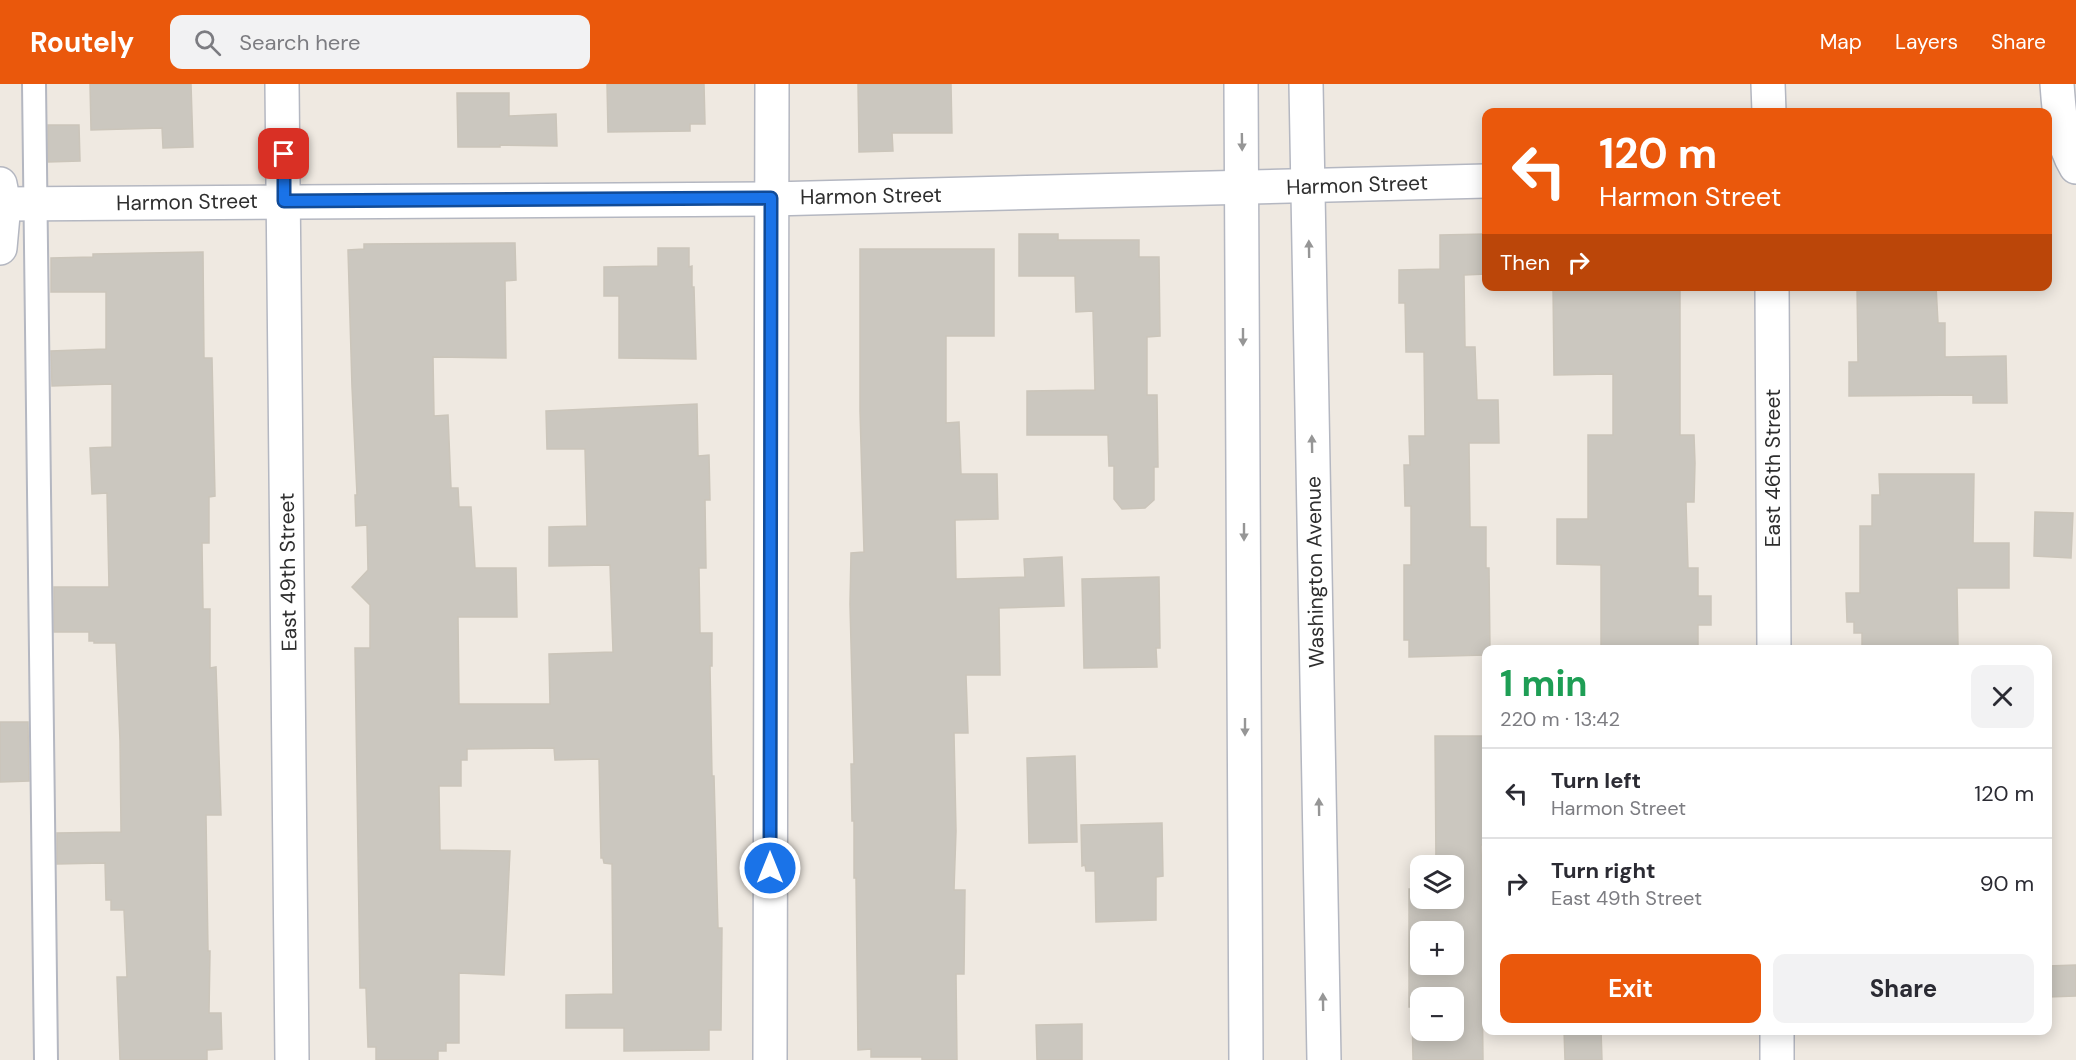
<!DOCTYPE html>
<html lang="en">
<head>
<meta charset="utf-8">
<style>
  :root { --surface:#fff; --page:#f2f2f3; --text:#2b2b33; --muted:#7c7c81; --line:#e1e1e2; --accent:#ea580c }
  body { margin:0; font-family:"DM Sans",sans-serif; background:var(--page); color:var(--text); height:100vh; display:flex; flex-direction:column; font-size:22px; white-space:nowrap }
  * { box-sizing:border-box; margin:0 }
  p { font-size:20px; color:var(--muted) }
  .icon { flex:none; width:33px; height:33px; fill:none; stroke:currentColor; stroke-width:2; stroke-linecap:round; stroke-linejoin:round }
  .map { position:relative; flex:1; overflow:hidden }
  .details { position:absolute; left:1482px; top:561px; width:570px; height:390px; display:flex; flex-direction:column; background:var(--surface); border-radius:12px; box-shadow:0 3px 15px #0003 }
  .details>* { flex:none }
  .guide { position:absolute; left:1482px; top:24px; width:570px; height:183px; border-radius:12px; box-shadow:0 3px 15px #0003; background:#ea580c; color:#fff; overflow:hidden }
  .controls { position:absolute; left:1410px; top:771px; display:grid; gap:12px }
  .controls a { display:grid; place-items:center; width:54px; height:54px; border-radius:12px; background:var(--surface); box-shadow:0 3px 15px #0003; font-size:30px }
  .pin { position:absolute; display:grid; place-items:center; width:51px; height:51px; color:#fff; margin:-26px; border-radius:12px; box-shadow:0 3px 9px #0006 }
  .me { position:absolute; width:66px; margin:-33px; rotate:0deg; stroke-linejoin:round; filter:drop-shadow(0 0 4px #0008) }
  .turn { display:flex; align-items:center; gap:21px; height:126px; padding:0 18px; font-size:27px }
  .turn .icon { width:78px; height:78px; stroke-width:2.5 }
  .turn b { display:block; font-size:42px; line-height:51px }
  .then { display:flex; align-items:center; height:57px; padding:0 18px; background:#0003; gap:12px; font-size:22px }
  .round { display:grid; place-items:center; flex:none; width:63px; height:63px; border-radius:12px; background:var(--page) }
  .headline { display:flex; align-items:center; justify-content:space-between; height:102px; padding:0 18px }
  h1 { font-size:36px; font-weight:700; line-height:45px; color:#1e9e55 }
  .button { display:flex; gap:12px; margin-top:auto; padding:12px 18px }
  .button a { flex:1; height:69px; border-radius:12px; background:var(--accent); color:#fff; font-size:24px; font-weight:700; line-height:69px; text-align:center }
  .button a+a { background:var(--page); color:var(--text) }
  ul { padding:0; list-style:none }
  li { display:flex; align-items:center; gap:18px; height:90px; padding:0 18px; border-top:2px solid var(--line) }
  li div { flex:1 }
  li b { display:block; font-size:22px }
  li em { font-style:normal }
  header { display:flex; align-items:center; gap:36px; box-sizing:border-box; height:84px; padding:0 30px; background:var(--accent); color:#fff }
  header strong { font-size:28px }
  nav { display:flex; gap:33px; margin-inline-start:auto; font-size:21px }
  .search { width:420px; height:54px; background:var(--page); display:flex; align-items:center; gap:15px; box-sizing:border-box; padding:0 21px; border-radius:12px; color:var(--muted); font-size:22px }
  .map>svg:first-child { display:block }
  .building { fill:#cbc7bf; stroke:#cbc5ba; stroke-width:1.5; fill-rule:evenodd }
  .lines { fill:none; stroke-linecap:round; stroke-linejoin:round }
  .lane-casing { stroke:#b4b7c1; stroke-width:26 }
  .street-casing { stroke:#b4b7c1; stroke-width:36 }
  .lane { stroke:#fff; stroke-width:22 }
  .street { stroke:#fff; stroke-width:33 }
  .oneway { fill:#969696 }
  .route-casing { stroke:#114b97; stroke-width:15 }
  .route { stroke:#1a73e8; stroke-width:10 }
  .labels { text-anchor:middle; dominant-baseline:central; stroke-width:4.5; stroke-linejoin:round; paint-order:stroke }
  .street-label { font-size:21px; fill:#2e2e2e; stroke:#fff }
</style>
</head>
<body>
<header>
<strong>Routely</strong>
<div class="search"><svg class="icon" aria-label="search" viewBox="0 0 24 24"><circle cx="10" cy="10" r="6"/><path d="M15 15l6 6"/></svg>Search here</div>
<nav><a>Map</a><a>Layers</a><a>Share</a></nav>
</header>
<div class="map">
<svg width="2076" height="976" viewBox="0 0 2076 976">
  <rect width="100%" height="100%" fill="#efe9e1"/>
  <g class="building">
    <polygon points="90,0 191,0 193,63 163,64 162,44 91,46"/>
    <polygon points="607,0 704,0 705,40 690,40 690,47 608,48"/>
    <polygon points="858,0 951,0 952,49 892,49 893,67 859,68"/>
    <polygon points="457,9 509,9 509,32 556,30 557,62 500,61 500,63 458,63"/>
    <polygon points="48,41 79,41 80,77 48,78"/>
    <polygon points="1019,150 1058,150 1058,156 1139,156 1139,173 1159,173 1160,252 1147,253 1147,311 1157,311 1158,383 1154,383 1154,416 1145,424 1122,425 1114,415 1114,382 1109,382 1108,351 1027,351 1027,307 1095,306 1093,227 1076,228 1075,192 1019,192"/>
    <polygon points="1486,150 1486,190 1464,191 1465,263 1475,263 1477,316 1498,316 1499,359 1469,359 1470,443 1486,443 1486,484 1489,484 1490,566 1486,566 1486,571 1409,573 1409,556 1404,556 1404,481 1411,481 1411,422 1405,422 1404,381 1410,381 1409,352 1425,352 1424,268 1406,268 1405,219 1399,219 1399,186 1440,185 1440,151"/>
    <polygon points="515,159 516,196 505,197 506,274 433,273 434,332 448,331 451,404 458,404 459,423 471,423 475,484 516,484 517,533 458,533 459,620 550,620 549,570 613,568 610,481 549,482 549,443 587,442 585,365 547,365 546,327 697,320 698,372 709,371 710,416 705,416 706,484 699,484 700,549 712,549 712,582 710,582 712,692 714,692 718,844 722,844 721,946 709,946 709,966 624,967 624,944 566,944 566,911 613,910 612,780 604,779 603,774 601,774 599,675 555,676 554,664 467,665 467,676 461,676 461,702 439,702 440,766 510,767 504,891 459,889 459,959 446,959 446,967 438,967 438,976 376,976 376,963 368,963 366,904 360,904 355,564 370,564 370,521 352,503 368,486 367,441 356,442 355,411 357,411 352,303 348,166 364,165 364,160"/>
    <polygon points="658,164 689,164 689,183 692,182 692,203 694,203 696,275 619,274 619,212 604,212 604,183 658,182"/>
    <polygon points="860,165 994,165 994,252 946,252 946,339 959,338 961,390 997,390 998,435 955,436 956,495 1025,493 1024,475 1062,473 1064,522 999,524 1000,591 966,591 968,649 954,649 956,747 954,806 965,806 964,890 956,890 957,976 922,976 922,973 871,973 871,965 858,966 856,794 854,794 854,737 852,737 851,680 854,680 850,520 851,469 864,468 860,327"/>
    <polygon points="203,168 204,274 212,274 215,412 209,413 209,459 202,459 203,525 210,525 210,584 216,583 221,731 206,731 208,867 210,867 209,929 221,929 222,965 207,966 207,976 120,976 117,893 127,893 124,826 111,826 111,816 106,816 105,779 57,780 57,749 121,748 120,657 116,559 94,559 94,557 89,557 89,548 54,548 54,503 109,503 107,409 92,410 90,364 112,363 112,300 52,302 51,267 106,265 106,208 51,208 51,174 93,173 93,170"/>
    <polygon points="1553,202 1680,202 1680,351 1694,351 1695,379 1694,418 1686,418 1688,484 1698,484 1698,512 1711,512 1711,541 1698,541 1698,566 1601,562 1601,481 1557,480 1557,435 1588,435 1588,351 1613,351 1613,290 1554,291"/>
    <polygon points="1857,202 1936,202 1938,239 1945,239 1945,273 2006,272 2007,319 1973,319 1973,311 1849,312 1849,278 1858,278"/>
    <polygon points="1879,390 1974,390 1973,459 2009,459 2009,504 1957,504 1958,562 1936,563 1936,566 1862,566 1862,549 1854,549 1854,538 1847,538 1846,509 1860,509 1860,442 1872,442 1872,411 1880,411"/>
    <polygon points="2035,428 2073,429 2071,474 2034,472"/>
    <polygon points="1159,493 1160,564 1156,564 1157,583 1084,584 1082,495"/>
    <polygon points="0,638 28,638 29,697 0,698"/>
    <path d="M1435 652H1486V761H1481L1483 847H1486V894H1482L1483 976H1413L1412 923H1409V805H1420V814H1454V782H1436ZM1420 848H1454V880H1420ZM1420 914H1454V946H1420Z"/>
    <polygon points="1075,672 1077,758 1029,759 1027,674"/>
    <polygon points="1162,739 1163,792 1156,793 1156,836 1096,838 1095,787 1086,787 1085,781 1082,782 1081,741"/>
    <polygon points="2076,881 2076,912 2048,913 2048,882"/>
    <polygon points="1082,940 1082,976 1037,976 1036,941"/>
    <polygon points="1564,946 1601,946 1602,976 1565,976"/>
  </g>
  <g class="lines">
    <g class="lane-casing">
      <polyline id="lane" points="34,0 46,976"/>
    </g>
    <g class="street-casing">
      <g id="street">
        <polyline points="282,0 292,976"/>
        <polyline points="1241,0 1246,976"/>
        <polyline points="1306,0 1324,976"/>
        <polyline points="1768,0 1769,28"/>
        <path d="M2057 0C2059 28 2061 58 2076 83"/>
        <polyline points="4,120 771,115 1486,97"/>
        <polyline points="0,164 4,120 0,100"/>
        <polyline points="1772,202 1774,566"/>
        <polyline points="1777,946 1777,976"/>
        <polyline points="770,976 772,0"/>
      </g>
    </g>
    <use href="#lane" class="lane"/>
    <use href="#street" class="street"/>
  </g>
  <defs><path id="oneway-solid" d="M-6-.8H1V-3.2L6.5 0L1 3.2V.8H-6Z" transform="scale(1.5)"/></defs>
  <g class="oneway">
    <use href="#oneway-solid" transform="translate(1242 58) rotate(89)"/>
    <use href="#oneway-solid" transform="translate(1309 165) rotate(-91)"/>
    <use href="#oneway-solid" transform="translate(1243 253) rotate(90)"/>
    <use href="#oneway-solid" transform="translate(1312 360) rotate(-91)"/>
    <use href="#oneway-solid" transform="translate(1244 448) rotate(90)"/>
    <use href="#oneway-solid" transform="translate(1245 643) rotate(90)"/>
    <use href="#oneway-solid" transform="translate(1319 723) rotate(-91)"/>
    <use href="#oneway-solid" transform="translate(1323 918) rotate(-91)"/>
  </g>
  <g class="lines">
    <g class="route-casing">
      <polyline id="route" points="284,70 284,117 771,114 770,784"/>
    </g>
    <use href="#route" class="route"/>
  </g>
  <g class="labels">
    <g class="street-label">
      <text transform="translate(1357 101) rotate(-2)">Harmon Street</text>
      <text transform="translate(871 112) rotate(-1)">Harmon Street</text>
      <text transform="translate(187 118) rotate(-1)">Harmon Street</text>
      <text transform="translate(1773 384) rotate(-90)">East 46th Street</text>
      <text transform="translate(288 488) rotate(-91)">East 49th Street</text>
      <text transform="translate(1315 488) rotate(-91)">Washington Avenue</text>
    </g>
  </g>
</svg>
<div class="controls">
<a><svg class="icon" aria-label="layers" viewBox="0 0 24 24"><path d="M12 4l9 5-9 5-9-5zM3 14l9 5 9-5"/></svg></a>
<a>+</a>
<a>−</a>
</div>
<div class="pin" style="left:284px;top:70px;background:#d93025"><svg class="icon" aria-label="arrive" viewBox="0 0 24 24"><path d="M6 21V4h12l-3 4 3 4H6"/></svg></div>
<svg class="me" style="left:770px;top:784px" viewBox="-20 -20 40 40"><circle r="17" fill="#1a73e8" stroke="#fff" stroke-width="3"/><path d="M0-11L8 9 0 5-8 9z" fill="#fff"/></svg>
<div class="guide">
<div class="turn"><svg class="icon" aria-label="left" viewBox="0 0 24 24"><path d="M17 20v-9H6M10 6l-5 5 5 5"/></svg><div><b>120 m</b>Harmon Street</div></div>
<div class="then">Then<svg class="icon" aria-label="right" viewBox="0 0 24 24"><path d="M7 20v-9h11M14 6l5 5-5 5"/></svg></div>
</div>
<section class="details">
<div class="headline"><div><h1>1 min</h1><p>220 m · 13:42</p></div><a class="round"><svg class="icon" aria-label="close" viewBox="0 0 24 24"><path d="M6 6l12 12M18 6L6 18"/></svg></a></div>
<ul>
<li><svg class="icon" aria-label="left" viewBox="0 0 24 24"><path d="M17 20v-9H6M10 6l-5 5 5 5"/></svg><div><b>Turn left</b><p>Harmon Street</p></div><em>120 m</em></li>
<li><svg class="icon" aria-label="right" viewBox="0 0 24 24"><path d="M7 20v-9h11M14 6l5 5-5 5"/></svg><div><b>Turn right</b><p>East 49th Street</p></div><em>90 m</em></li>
</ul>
<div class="button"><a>Exit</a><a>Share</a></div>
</section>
</div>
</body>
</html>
